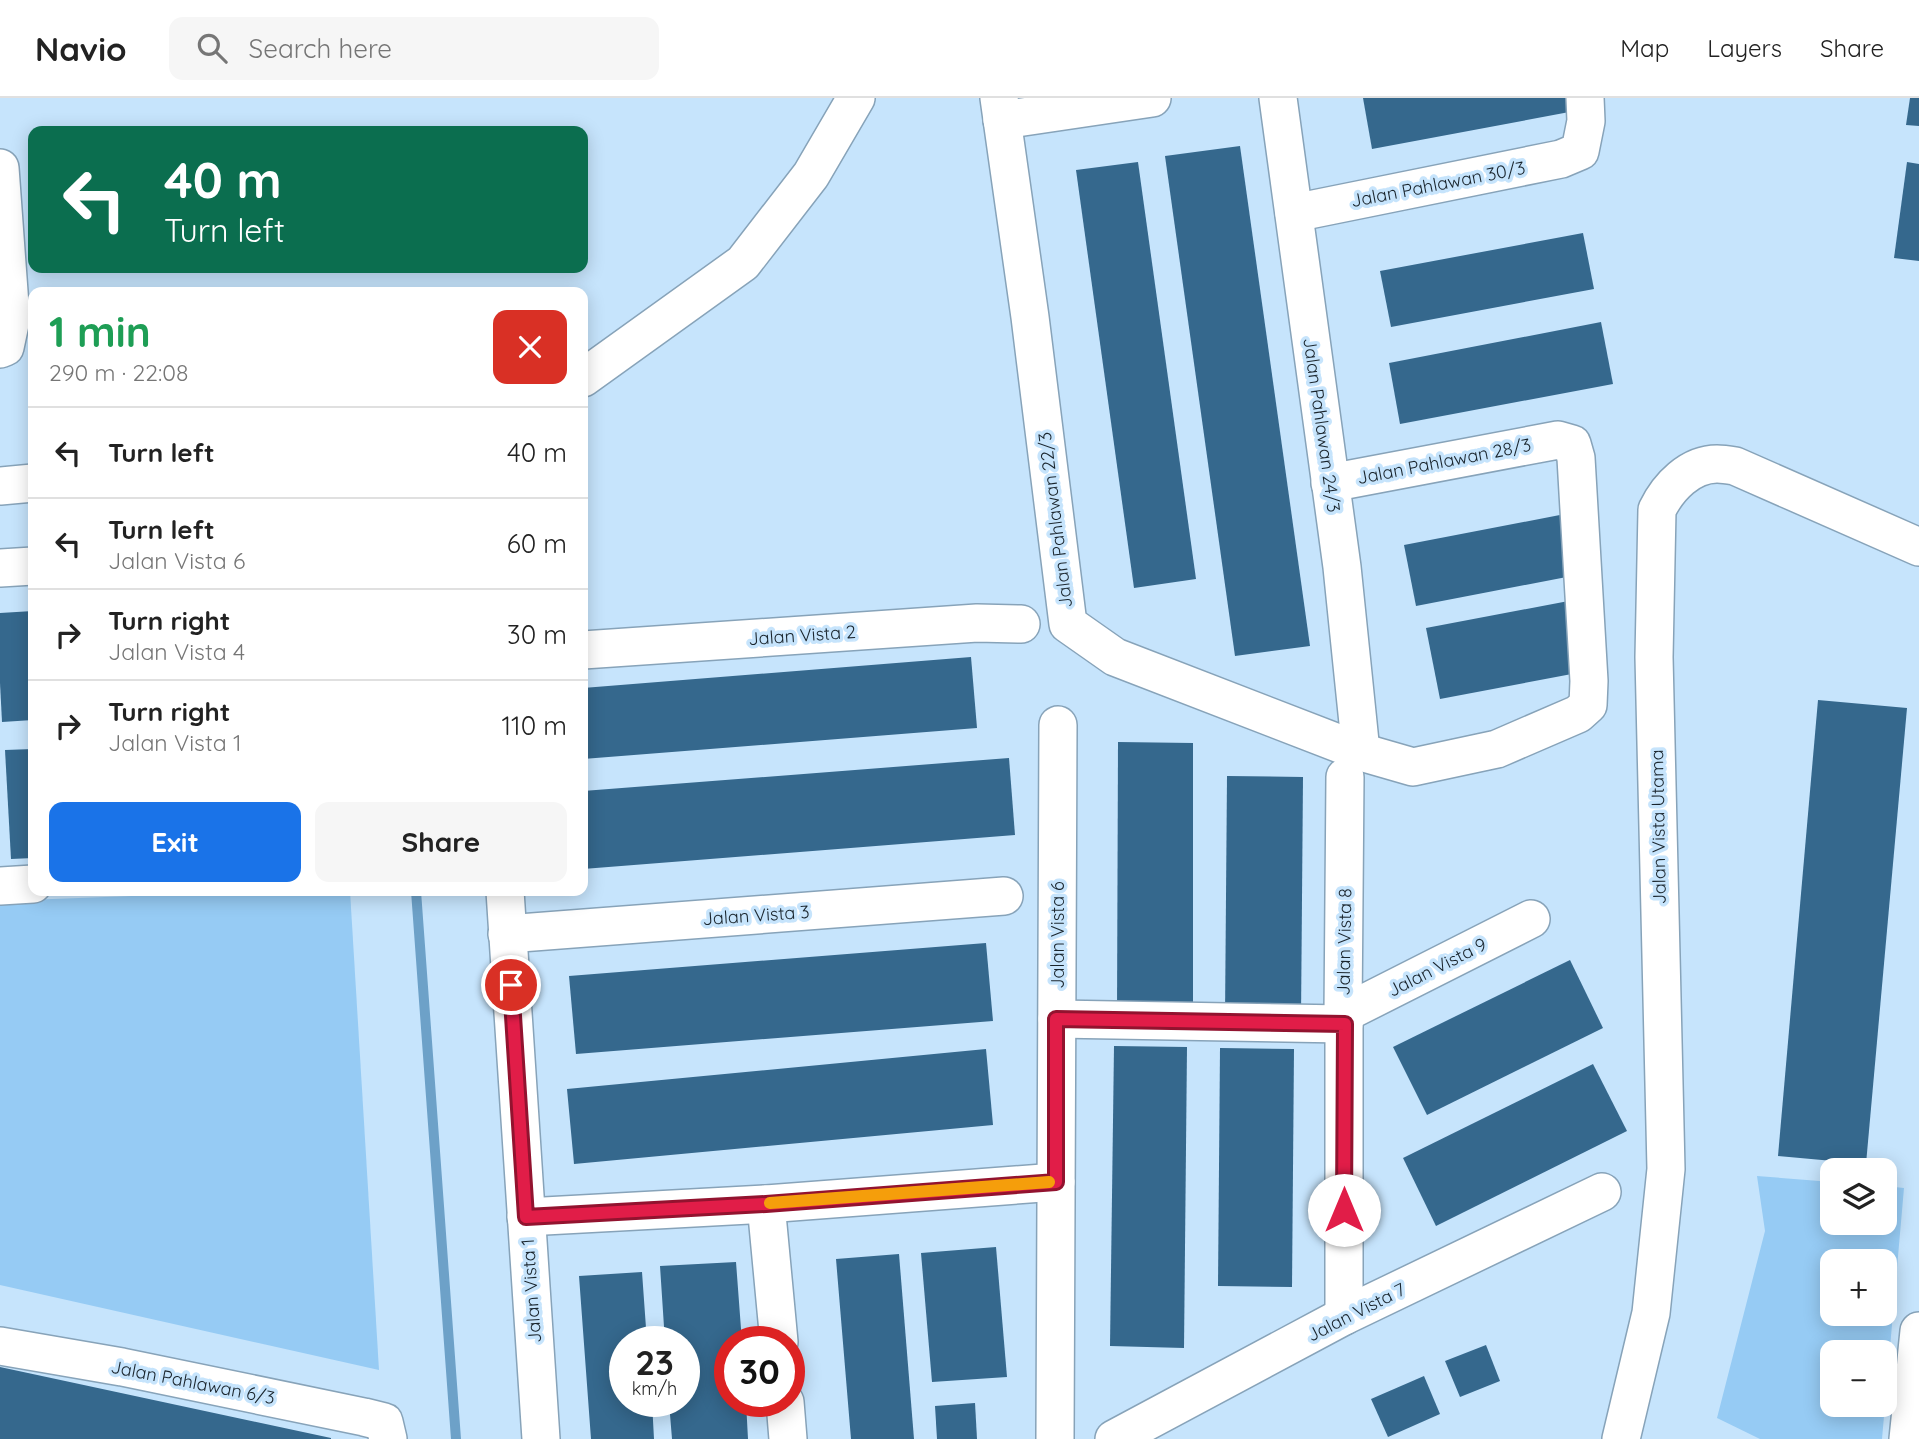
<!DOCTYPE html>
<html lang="en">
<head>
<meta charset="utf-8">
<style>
  :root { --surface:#fff; --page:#f6f6f6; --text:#222; --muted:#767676; --line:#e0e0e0; --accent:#1a73e8 }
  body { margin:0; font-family:Quicksand,sans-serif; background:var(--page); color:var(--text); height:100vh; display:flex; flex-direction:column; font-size:26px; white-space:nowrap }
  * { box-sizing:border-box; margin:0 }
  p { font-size:23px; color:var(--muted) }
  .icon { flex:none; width:38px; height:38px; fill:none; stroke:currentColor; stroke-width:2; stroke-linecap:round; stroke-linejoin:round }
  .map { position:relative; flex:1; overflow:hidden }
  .drawer { position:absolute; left:28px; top:189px; width:560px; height:609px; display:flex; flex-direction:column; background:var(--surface); border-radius:14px; box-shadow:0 4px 18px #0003 }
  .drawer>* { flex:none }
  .guide { position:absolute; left:28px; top:28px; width:560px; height:147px; border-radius:14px; box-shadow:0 4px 18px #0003; background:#0b6e4f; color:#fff; overflow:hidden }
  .tools { position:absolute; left:1820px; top:1060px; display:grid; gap:14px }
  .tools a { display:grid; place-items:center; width:77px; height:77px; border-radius:14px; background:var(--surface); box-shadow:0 4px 18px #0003; font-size:35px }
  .speed { position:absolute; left:609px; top:1228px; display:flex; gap:14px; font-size:35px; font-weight:700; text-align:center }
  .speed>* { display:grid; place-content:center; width:91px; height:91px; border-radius:50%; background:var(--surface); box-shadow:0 4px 18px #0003; line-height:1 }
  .speed small { font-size:18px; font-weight:400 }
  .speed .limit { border:10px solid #d22; background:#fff; color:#111 }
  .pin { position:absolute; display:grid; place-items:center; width:60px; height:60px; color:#fff; margin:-30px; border:4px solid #fff; border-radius:50%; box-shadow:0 2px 7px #0007 }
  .me { position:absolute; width:77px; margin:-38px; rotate:0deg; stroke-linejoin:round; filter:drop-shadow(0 0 5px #0008) }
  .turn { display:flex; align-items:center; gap:24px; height:147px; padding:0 21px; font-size:32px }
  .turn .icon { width:91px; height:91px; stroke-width:2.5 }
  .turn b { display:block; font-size:49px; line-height:60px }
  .round { display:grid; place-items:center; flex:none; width:74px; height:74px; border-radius:14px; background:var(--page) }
  .summary { display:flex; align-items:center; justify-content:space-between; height:119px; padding:0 21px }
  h1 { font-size:42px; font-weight:800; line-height:52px; color:#1e9e55 }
  .cta { display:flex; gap:14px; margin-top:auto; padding:14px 21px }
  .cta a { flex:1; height:80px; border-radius:14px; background:var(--accent); color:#fff; font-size:28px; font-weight:800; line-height:80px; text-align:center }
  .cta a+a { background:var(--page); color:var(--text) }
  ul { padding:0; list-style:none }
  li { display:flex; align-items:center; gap:21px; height:91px; padding:0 21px; border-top:2px solid var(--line) }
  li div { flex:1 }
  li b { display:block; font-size:26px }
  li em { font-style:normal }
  header { display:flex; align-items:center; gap:42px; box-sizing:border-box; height:98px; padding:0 35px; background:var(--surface); border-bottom:2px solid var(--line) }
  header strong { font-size:33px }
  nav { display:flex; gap:38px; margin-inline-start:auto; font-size:24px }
  .search { width:490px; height:63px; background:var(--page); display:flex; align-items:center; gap:18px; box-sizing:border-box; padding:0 24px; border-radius:14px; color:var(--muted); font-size:26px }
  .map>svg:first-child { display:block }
  .green { fill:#96cbf4; fill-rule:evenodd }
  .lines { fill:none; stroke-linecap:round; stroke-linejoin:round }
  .stream { stroke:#6da1c8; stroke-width:10 }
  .building { fill:#35688d }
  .minor-casing { stroke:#87a3b9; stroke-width:40 }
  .minor { stroke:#fff; stroke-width:37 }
  .route-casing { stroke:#92132f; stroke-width:18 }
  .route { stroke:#e11d48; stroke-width:12 }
  .slow { stroke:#f59e0b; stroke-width:12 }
  .labels { text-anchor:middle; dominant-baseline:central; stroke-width:7; stroke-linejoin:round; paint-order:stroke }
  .street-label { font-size:18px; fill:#19242c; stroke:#c6e4fc }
</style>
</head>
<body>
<header>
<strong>Navio</strong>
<div class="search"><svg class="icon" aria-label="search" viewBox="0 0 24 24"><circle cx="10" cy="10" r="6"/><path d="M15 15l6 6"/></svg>Search here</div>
<nav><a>Map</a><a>Layers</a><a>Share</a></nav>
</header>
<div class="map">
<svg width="1919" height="1341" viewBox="0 0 1919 1341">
  <rect width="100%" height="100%" fill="#c6e4fc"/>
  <g class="green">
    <polygon points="262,793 350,793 379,1272 0,1187 0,803"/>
    <path d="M1757 1078 1832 1084V1125H1885V1088L1904 1090 1882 1341H1760L1717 1320 1765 1133ZM1832 1164H1885V1216H1832ZM1832 1255H1885V1307H1832Z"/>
  </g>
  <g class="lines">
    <polyline class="stream" points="416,793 456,1341"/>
  </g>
  <g class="building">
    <polygon points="1363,0 1578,0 1580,12 1372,51"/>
    <polygon points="1910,0 1919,0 1919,28 1906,27"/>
    <polygon points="1240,48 1310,548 1235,558 1165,58"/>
    <polygon points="1138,64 1196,481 1134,490 1076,72"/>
    <polygon points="1907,64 1919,66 1919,163 1894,160"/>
    <polygon points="1583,135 1594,191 1391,229 1380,173"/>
    <polygon points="1601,224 1613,286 1400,326 1389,265"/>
    <polygon points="1565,416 1577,477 1416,508 1404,447"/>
    <polygon points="1579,501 1593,572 1440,601 1426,530"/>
    <polygon points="33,513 33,622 2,624 0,585 0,515"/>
    <polygon points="971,559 977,630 583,661 583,590"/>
    <polygon points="1818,602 1907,610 1866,1066 1778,1058"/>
    <polygon points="1118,644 1193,645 1193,917 1117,917"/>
    <polygon points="33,651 33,760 11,761 5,652"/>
    <polygon points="1009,660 1015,737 583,771 583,693"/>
    <polygon points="1227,678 1303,679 1301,920 1225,919"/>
    <polygon points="986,845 993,923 576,956 569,878"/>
    <polygon points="1570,862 1603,930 1427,1017 1393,949"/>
    <polygon points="1114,948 1187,949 1184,1250 1110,1248"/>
    <polygon points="1220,950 1294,951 1292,1189 1218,1188"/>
    <polygon points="986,951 993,1027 574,1066 567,991"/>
    <polygon points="1593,966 1627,1033 1436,1128 1403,1060"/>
    <polygon points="996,1149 1007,1279 932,1284 921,1155"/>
    <polygon points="899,1156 914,1341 851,1341 836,1161"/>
    <polygon points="736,1164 742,1244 730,1244 730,1304 746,1304 748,1341 672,1341 669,1304 684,1304 684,1244 665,1244 660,1168"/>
    <polygon points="642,1174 647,1244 625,1244 625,1304 652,1304 654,1341 591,1341 579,1178"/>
    <polygon points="1486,1247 1500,1283 1460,1299 1445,1263"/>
    <polygon points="0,1269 331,1340 331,1341 0,1341"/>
    <polygon points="1424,1278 1440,1316 1388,1339 1371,1301"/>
    <polygon points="975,1305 977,1341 937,1341 935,1308"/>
  </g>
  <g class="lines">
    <g class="minor-casing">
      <g id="minor">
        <polyline points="999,0 1030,219 1068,526 1115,559 1361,654 1413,669 1497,651 1578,616 1588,607 1589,583 1576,360 1572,346 1558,342 1330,385"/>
        <polyline points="1278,0 1342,469 1361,654"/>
        <polyline points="1002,22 1152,0"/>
        <polyline points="0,70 11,221 5,249 0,251"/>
        <polyline points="1294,115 1561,61 1580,53 1586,23 1585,0"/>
        <polyline points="583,280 743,165 811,77 856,0"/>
        <polyline points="0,388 33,385"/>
        <polyline points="0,470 33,468"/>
        <polyline points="583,552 977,525 1021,526"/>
        <polyline points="0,788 33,786"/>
        <polyline points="505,793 541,1341"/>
        <polyline points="507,836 1004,798"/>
        <polyline points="1343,916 1531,821"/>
        <polyline points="1057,921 1344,926"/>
        <polyline points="766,1106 779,1244"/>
        <polyline points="526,1119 766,1106 1056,1084"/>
        <polyline points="1344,1218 1344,926 1343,916 1345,679"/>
        <polyline points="0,1248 122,1269 364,1319 384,1324 388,1341"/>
        <polyline points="785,1304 788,1341"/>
        <polyline points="1055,1341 1058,627"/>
        <polyline points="1114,1341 1344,1218 1602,1094"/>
        <path d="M1621 1341 1651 1215 1666 1071 1654 559 1657 412C1668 389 1690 366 1717 366 1723 366 1729 367 1735 368L1919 449"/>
        <polyline points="1908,1341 1919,1233"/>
      </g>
    </g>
    <use href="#minor" class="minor"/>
  </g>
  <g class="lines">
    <g class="route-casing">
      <polyline id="route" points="511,887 526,1119 766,1106 1056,1084 1056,921 1345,926 1344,1112"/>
    </g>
    <use href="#route" class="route"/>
    <polyline class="slow" points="770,1105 1049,1084"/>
  </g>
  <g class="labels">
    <g class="street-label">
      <text transform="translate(1438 86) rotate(-11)">Jalan Pahlawan 30/3</text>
      <text transform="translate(1322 327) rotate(82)">Jalan Pahlawan 24/3</text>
      <text transform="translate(1444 363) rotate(-11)">Jalan Pahlawan 28/3</text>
      <text transform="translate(1055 422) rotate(-97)">Jalan Pahlawan 22/3</text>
      <text transform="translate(802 537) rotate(-4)">Jalan Vista 2</text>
      <text transform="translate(1658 729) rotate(-91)">Jalan Vista Utama</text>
      <text transform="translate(756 817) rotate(-4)">Jalan Vista 3</text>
      <text transform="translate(1057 837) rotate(-90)">Jalan Vista 6</text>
      <text transform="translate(1344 844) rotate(-89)">Jalan Vista 8</text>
      <text transform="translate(1437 869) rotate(-27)">Jalan Vista 9</text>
      <text transform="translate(531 1193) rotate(-94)">Jalan Vista 1</text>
      <text transform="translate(1356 1214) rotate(-27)">Jalan Vista 7</text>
      <text transform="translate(193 1284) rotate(11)">Jalan Pahlawan 6/3</text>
    </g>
  </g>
</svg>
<div class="tools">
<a><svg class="icon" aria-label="layers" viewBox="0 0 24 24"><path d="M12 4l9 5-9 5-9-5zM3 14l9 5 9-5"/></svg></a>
<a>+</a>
<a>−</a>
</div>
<div class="speed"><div>23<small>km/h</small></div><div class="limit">30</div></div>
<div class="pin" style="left:511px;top:887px;background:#d93025"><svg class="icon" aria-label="arrive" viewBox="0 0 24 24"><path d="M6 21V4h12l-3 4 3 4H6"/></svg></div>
<svg class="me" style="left:1344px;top:1112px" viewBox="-20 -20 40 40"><circle r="19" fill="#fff"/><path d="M0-13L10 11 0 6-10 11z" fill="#e11d48"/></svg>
<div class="guide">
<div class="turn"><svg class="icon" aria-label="left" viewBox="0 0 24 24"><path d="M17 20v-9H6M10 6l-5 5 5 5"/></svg><div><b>40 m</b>Turn left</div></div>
</div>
<section class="drawer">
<div class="summary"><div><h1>1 min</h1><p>290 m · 22:08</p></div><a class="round" style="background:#d93025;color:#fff"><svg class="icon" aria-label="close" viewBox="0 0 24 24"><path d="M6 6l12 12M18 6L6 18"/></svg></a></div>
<ul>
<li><svg class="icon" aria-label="left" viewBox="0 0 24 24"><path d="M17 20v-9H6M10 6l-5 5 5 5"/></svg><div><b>Turn left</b></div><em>40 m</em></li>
<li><svg class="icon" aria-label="left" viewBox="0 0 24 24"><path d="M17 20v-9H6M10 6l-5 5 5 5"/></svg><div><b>Turn left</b><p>Jalan Vista 6</p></div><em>60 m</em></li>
<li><svg class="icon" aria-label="right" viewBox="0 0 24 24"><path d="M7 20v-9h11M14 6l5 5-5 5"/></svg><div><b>Turn right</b><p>Jalan Vista 4</p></div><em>30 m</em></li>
<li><svg class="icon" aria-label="right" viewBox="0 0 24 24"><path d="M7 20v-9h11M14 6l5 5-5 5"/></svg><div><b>Turn right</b><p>Jalan Vista 1</p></div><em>110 m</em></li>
</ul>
<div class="cta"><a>Exit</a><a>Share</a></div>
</section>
</div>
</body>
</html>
